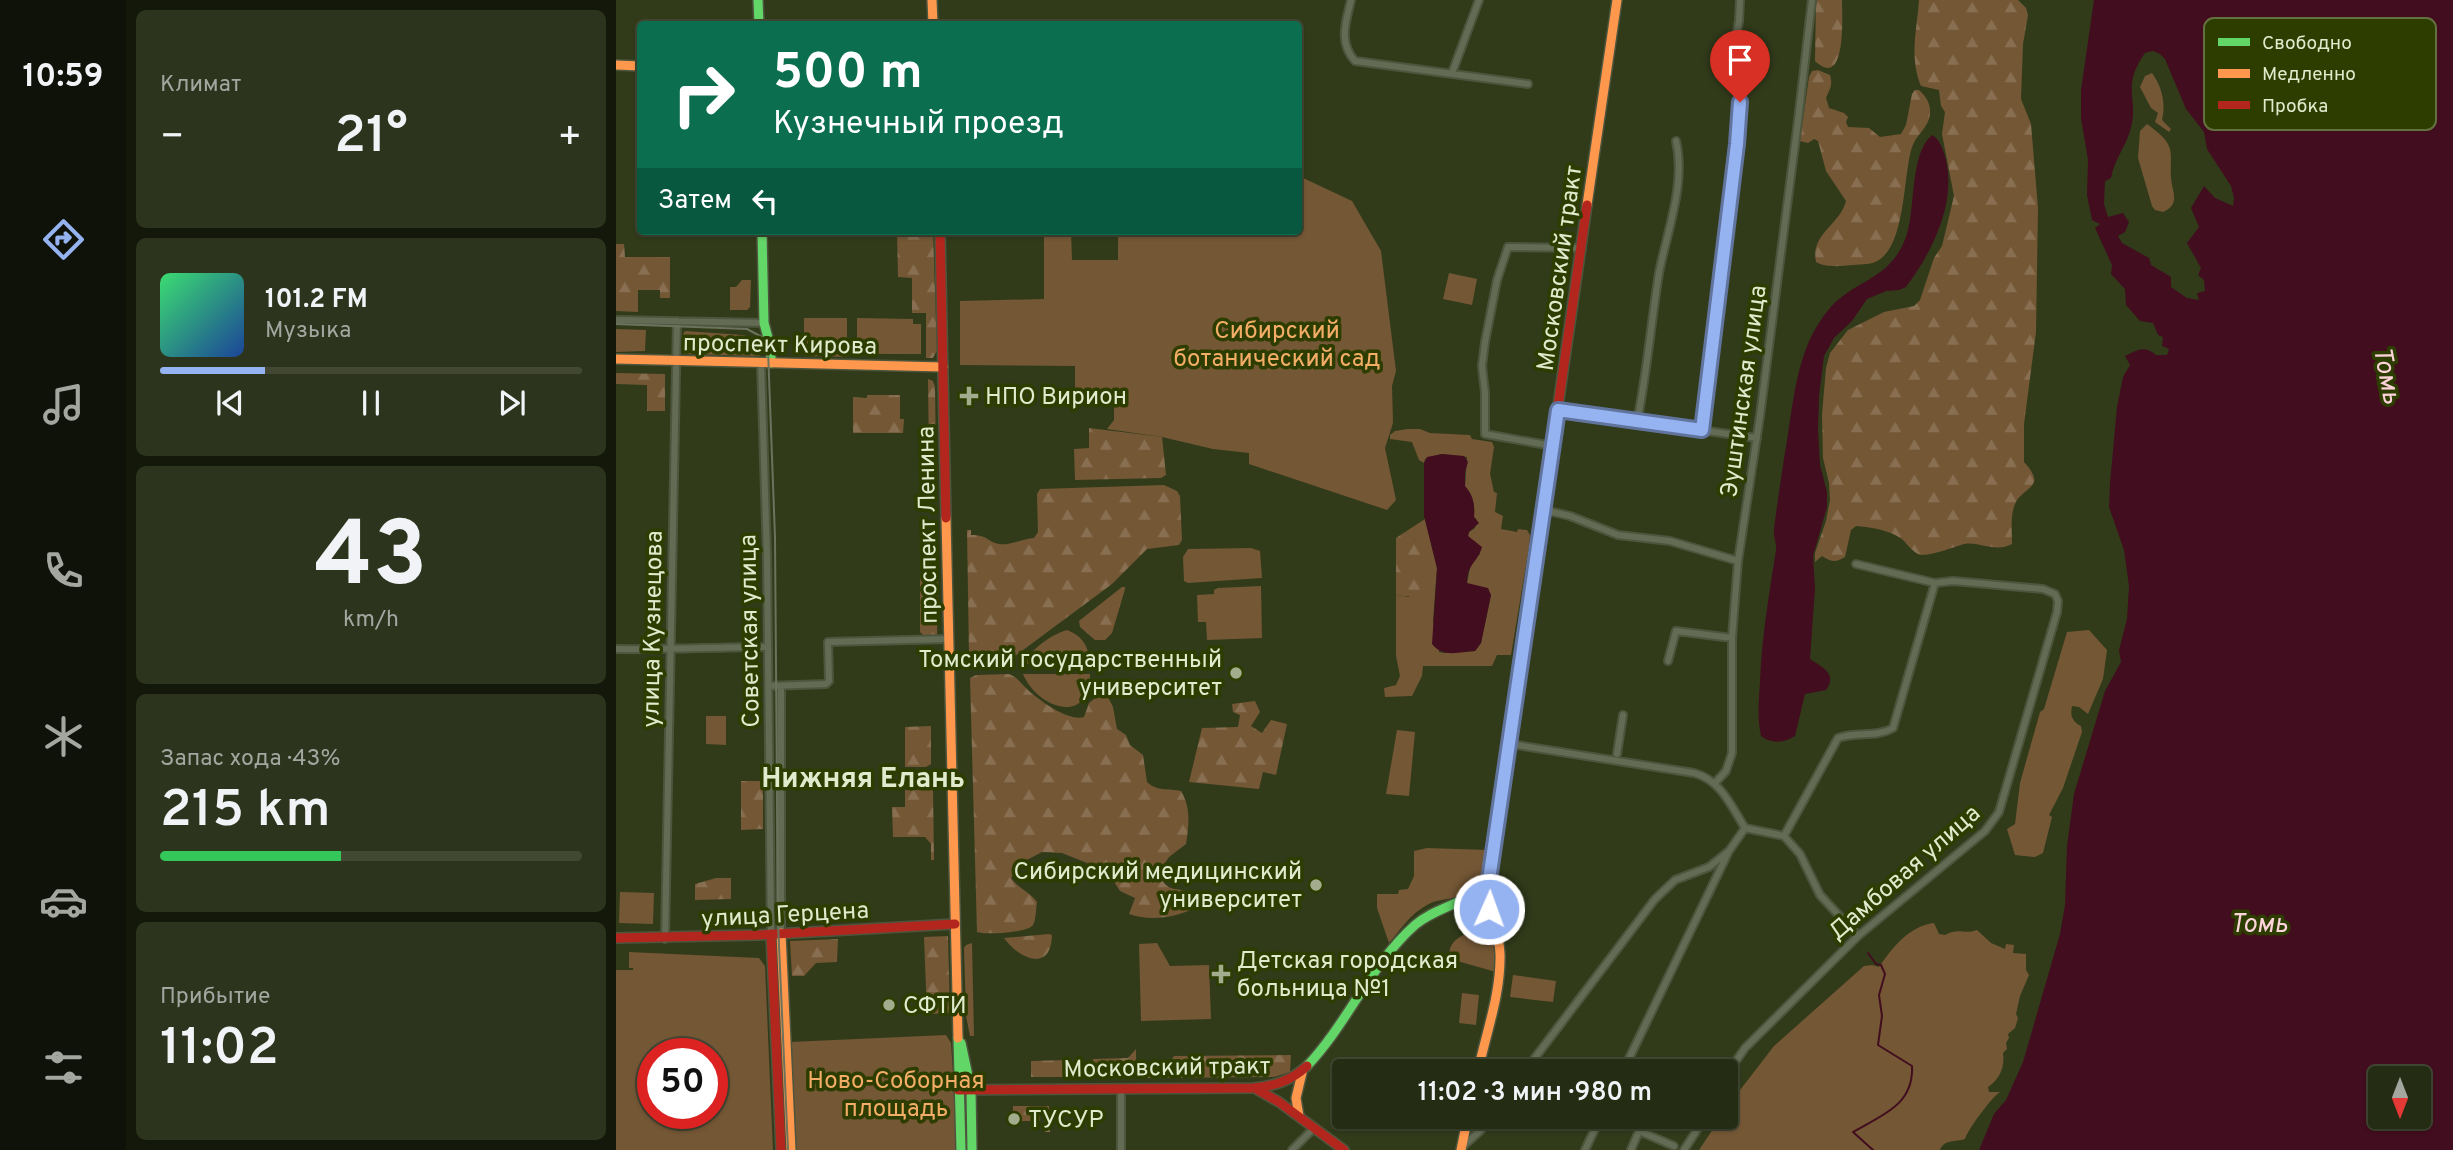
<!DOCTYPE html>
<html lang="ru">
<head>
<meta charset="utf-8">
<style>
  :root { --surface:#252c14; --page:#2d341d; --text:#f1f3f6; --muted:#a3a7a0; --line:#424834; --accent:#95b2f1 }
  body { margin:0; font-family:Overpass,sans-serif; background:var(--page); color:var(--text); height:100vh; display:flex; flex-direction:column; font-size:26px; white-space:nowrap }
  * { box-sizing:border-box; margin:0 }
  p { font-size:23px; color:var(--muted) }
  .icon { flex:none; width:38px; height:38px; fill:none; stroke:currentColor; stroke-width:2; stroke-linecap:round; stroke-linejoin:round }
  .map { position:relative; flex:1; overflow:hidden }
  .sheet { display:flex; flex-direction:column; gap:10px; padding:10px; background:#14180b; width:490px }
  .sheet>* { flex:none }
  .hud { position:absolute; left:21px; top:21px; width:665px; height:214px; border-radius:7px; box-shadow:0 2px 5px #0004,0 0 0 2px var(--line); background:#0b6e4f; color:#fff; overflow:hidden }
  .needle { width:46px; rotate:180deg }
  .buttons { position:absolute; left:1752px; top:1066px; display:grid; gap:14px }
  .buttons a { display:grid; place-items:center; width:63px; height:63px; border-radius:7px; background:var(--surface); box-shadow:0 2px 5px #0004,0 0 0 2px var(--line); font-size:35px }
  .speed { position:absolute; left:21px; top:1038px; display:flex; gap:14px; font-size:35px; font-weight:700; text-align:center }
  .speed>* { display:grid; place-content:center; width:91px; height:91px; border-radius:50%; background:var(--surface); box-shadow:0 2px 5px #0004,0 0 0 2px var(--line); line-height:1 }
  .speed .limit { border:10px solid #d22; background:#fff; color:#111 }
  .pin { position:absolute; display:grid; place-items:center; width:60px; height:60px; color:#fff; margin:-72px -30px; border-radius:50% 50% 50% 0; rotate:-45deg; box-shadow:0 0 7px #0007 }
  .pin .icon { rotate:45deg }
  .me { position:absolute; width:77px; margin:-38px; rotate:2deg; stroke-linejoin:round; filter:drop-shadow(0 0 5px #0008) }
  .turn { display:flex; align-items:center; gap:24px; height:147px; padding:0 21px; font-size:32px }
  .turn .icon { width:91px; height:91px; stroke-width:2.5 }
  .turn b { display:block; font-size:49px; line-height:60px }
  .then { display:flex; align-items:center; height:66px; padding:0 21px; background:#0003; gap:14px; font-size:26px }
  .big { font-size:52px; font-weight:600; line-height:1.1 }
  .sheet .widget { flex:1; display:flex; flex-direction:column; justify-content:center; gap:10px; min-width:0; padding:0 24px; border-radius:10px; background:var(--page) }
  .sheet .dial { align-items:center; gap:0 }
  .dial b { font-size:91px; line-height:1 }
  .song { display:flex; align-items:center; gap:21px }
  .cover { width:84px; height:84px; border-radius:10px; background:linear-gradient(135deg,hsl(140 70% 55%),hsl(220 70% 35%)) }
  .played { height:7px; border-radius:4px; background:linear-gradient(90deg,var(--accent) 25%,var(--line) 25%) }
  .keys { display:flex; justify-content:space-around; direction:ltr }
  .heat { display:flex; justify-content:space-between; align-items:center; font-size:38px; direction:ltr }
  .charge { height:10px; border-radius:5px; background:linear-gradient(90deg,#34c759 43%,var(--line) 0) }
  .trip { position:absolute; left:716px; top:1059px; width:406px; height:70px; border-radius:7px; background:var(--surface); box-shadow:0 2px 5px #0004,0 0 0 2px var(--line); font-weight:600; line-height:70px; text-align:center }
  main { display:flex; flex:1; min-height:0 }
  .menu { display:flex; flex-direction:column; width:126px; justify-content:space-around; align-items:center; background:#0f1208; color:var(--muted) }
  .menu .icon { width:49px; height:49px }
  .menu .selected { color:var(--accent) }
  .menu b { font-size:32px; color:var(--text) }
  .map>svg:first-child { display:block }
  .green { fill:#745735; fill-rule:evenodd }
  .forest { fill:url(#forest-firs) }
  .water { fill:#420d1e; fill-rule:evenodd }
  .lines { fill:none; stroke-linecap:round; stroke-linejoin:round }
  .stream { stroke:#420d1e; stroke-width:2 }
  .street-casing { stroke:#4d553d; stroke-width:10 }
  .fast-casing { stroke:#4d553d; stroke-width:12 }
  .slow-casing { stroke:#4d553d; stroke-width:12 }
  .jam-casing { stroke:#4d553d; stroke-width:12 }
  .street { stroke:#636b55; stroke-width:6 }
  .fast { stroke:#63d668; stroke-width:9 }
  .slow { stroke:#ff974d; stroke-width:9 }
  .jam { stroke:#b3261e; stroke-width:9 }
  .tram { stroke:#6c725d; stroke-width:2 }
  .route-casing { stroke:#61749d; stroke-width:18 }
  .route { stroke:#95b2f1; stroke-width:12 }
  .poi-dot { fill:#a3ad8e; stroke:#2d3d00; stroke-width:2.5 }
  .labels { text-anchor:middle; stroke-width:7; stroke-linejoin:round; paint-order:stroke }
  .street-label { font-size:24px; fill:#e0ebcd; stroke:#2d3d00 }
  .park-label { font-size:24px; fill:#f3ad67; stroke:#2d3d00 }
  .poi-label { font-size:24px; fill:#e0ebcd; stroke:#2d3d00; text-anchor:start }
  .water-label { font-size:26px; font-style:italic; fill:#fed4dc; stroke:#2d3d00 }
  .quarter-label { font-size:28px; font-weight:bold; fill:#e0ebcd; stroke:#2d3d00 }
  .key { fill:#2d3d00; stroke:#63713e; stroke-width:2 }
  .key-label { font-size:19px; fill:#e0ebcd }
</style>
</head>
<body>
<main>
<nav class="menu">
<b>10:59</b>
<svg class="icon selected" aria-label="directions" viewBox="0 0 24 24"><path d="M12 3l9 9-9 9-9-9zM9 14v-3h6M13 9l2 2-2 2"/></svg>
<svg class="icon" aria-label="music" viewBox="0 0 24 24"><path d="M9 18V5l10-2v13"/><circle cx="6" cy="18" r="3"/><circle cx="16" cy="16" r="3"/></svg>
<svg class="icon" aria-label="phone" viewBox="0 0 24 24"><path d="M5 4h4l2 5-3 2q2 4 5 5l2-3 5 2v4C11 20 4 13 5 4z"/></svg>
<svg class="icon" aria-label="climate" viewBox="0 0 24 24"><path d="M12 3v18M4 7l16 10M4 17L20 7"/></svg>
<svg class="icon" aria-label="car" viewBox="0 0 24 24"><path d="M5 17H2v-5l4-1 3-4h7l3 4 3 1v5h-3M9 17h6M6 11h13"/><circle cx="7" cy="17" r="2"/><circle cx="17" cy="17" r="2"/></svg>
<svg class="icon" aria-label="filters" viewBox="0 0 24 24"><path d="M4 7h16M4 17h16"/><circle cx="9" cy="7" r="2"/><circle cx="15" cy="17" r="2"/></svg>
</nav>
<section class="sheet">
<div class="widget"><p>Климат</p>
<div class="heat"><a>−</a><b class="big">21°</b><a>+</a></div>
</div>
<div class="widget">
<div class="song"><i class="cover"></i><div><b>101.2 FM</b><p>Музыка</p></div></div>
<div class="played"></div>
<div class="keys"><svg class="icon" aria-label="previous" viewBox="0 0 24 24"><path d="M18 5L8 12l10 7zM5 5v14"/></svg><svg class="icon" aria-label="pause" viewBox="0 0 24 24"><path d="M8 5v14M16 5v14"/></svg><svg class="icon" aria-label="next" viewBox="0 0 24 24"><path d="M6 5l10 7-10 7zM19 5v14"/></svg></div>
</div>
<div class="widget dial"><b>43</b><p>km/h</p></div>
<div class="widget"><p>Запас хода · 43%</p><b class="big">215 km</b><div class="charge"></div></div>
<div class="widget"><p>Прибытие</p><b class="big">11:02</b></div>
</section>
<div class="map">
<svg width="1837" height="1150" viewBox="0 0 1837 1150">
  <defs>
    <pattern id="forest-firs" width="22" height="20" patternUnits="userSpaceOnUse" patternTransform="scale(1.75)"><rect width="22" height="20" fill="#745735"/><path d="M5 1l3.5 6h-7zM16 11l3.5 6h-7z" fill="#886f51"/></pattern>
  </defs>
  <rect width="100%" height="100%" fill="#313b1a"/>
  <path class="green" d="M1536,73C1546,87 1550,103 1546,120L1555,129L1553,132L1539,122L1542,113L1535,108L1524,87L1529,76Z
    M1531,124C1539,130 1551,138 1554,149C1556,158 1554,168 1555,178C1556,192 1565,204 1547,212L1539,210L1536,206L1522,158L1524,131Z
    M683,176L736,201L765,251L780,371L776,386L777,423L769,448L780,500L771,510L633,464V453L597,449L546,437L491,429L498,420V407L482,395L459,389V366L344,365V301L428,299V231H455L456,260H502V231H682Z
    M833,273L861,279L856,305L827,299Z
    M126,280H135L134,307L131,310H114V287H120Z
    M188,318H231V357L188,356Z
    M241,318L297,319V324H305V354H241Z
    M0,329L30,330L29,351L0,352Z
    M69,331L127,335L137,338L144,343L146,353L143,356L68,354C64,349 65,336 69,331Z
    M792,429H804L814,433L854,435L856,439L876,442L878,447L874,474L878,492L881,493L879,512L887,516L885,529L901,532L902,529L911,530L914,535L913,547L895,655H881L876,666H807L806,676L796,696L769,697L768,688L780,685L784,676L780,656V595L793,597L799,540L789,532L809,519L821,568L817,621L823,652L828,653L859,651L865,643L875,595L851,584L855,562L864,554L852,536L853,532L859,528L861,520L858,517C859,504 857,495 849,487L851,457L826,454L809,459L808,463L803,460L796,442L774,439V435L779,431Z
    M635,548L644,551L646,578L572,583L568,581L567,557L572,549Z
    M645,586L646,638L591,640L590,622H582L581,595L598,594V590L602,588Z
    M451,630C467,636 473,647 474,664H407C414,650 436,634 451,630Z
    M1473,630L1491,650L1487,679L1472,714L1463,707L1456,706C1454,716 1456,721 1465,726L1466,732L1447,788L1433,815L1436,817L1427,853L1419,857L1399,855L1391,829L1399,824L1404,783L1424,712L1428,709L1451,632Z
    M407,674H474C474,727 421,708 407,674Z
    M90,716H110V745L90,744Z
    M781,730L799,732L793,796L770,794Z
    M811,848L872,850C868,873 865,894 837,898C827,900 820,900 811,905C794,914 785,929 773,943L761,908V894H782L783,890L792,889L798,876V851Z
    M4,892L38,893L37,924L3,923Z
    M855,906L866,909L874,921L845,931L842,928L840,909Z
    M1318,923L1323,934L1329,935C1343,927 1348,935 1361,930L1375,943L1389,949L1390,944L1398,945L1397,953L1410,954V970L1413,975L1404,996L1400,1014L1402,1018L1399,1028L1392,1034L1393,1038L1390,1043L1391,1049L1387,1053C1389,1067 1384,1079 1372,1087L1373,1092H1384C1376,1097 1352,1129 1349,1139C1340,1142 1328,1139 1324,1150H1083L1105,1117L1110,1116V1109L1114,1103L1158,1046L1248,966L1256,965L1263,967C1276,948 1293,926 1318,923Z
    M876,926L880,949V972L834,959C829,935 859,931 876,926Z
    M356,943L358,1036H354L350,1016L348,948L350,945Z
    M541,943L554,966L593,965L595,1019L525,1021L523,944Z
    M13,952L143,958L149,966L157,1150H0V970H17V968H13ZM37,1054H96V1113H37Z
    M897,975L940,981L937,1002L894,997Z
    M846,993L863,995L860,1025L843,1023Z
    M330,1035L335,1043L342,1150H179L174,1042Z"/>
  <path class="forest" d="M1200,0H1226C1226,14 1231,91 1199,61Z
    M1303,0H1402L1410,8L1412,15L1407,44L1405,99L1415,124L1422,208L1420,332L1408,424V462C1432,488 1407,486 1399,504C1394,516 1396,531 1396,544C1379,553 1362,541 1348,544C1337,547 1311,558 1302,554C1296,551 1291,544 1286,539C1273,530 1255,527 1240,526L1235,530L1229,557C1219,563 1216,562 1206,556L1199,562V553L1210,521L1214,500L1213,483L1207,458L1206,415L1210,368L1214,353L1232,330L1268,312L1298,306L1304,300L1318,258L1326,246L1338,196L1326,134L1329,112L1325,106L1323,90L1305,86C1293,57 1301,30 1303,0Z
    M1202,70L1214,75C1217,86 1214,88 1210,98L1213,108L1228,113L1232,117L1230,122L1232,127L1253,128L1264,137L1285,134L1290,125L1296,94L1299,90H1303C1310,96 1315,104 1314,114C1313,127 1300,135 1296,147C1287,175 1290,242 1263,260C1256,265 1246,264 1237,265C1225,266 1210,268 1200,262C1194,234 1224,225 1230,201L1210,171L1202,141L1198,139L1192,143L1184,141L1193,77L1196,71Z
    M281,231H317L321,351L317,358H310V313H296V278L282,277Z
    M0,244H8L9,257H54V298H44V290H22V312L0,311Z
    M0,373L49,374V411H31V385L0,384Z
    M312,379L317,381L319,387L320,459H313Z
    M251,395H284V419H288L287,433H237V397L251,398Z
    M473,428L546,437L550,475L545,478L459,480L458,449L473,448Z
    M548,485L561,491L564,496L566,540L563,545L531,549L496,584L399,656L362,658L353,655L351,530H355V535C373,535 371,542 383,544C392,546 406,539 418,538L422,532L421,494L424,489Z
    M789,532C792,535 796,536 798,539C805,549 813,585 802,593C796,598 787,596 780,595V538Z
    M312,570L322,572L321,636H308L304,632V576L305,572Z
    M506,587H509V589L496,633L489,640H479L464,627L463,621Z
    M393,674C401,677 404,682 410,688C421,699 452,722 468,717L473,703L484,694L491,695L497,707L501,729L510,735L514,745L527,755L531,782C542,792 552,788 565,791C575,807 573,826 570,844L553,857L543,872C550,897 564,884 582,896L580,908C559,917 536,922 513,914L519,898L504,891L491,871L446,853L426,852L405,863L395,878C402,888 414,892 421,902C420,908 420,920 417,925C412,933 369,935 361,932L354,678L360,675Z
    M639,701L644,712L635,726L646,733L655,720L671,724L660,775L647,772L643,789L573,782L586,728L622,727L624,715L617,712L616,704Z
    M315,726V764L310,767H289V727Z
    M125,781H147V829L125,830Z
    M289,790H317L318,860H315V844L309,837H277L276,807H289Z
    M100,878H115V899L79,900V884Z
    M433,934L436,935C435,974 402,958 388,938Z
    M332,936L334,1013L311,1014L308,937Z
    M222,939L221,962L200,963L188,976H176L174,941Z
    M520,1049V1063L514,1077H477V1059L512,1058Z
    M675,1055L674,1072L658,1077L527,1078V1071L552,1065L558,1056Z
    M453,1060V1077H415V1061Z
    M397,1106H433L434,1132H429L428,1114L424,1115V1121H397Z"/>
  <path class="water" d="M1478,0H1837V1150H1363L1378,1114L1390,1100L1407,1062L1444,934L1449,905L1451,846L1458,794L1489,691L1505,662L1503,650L1511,619L1513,586L1508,550L1493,507L1494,483L1501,407L1507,377L1514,365L1509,356C1522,350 1528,345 1540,355H1551L1553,349L1546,346L1547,337L1542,335L1537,323L1524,321L1510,305L1509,289L1495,274L1496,265L1479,228L1484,224L1476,220L1471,195L1472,160L1465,118V90ZM1537,51L1544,54L1549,59L1570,109L1588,132L1591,149L1615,186L1618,198L1617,206L1599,198L1588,186L1575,208L1583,227L1571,243L1585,268L1582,275L1588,280L1589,291L1581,293L1583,300L1571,298L1555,287V277L1535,265L1533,258L1506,243L1502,236L1509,232L1513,222L1507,213L1492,217L1488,204L1489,181L1495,178C1498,161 1509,147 1514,131C1524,99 1504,88 1529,53ZM1802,1078V1116H1764V1078Z
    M1316,135C1323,139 1325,145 1328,153C1343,199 1317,251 1290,287L1283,290L1270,291L1251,299L1236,321L1218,338L1208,356L1203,396L1202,430L1204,465L1211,492V507L1197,556L1199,588L1194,659C1206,667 1222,674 1210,690L1189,694L1179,736C1169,743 1155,744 1145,736C1141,717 1143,699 1144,681C1146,635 1153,595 1160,550C1161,543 1157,537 1158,529C1162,497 1167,465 1172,434C1179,389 1183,344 1214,308C1238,280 1271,281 1288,242C1301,214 1292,155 1316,135Z
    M826,454L848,456L852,462L849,472V486C857,495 859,504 858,517L863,523L853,532L852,536L866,547C862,562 851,564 851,583L872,588L875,595L865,643L859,651C843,652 827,658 816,644L821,568L808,516V463L811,457Z"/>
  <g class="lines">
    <path class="stream" d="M1252,953L1260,964L1265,965L1269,974L1263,995L1266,1016L1262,1045L1296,1066C1298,1105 1266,1115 1237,1132L1257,1150"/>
    <defs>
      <path id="street" d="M735,0C730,22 722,42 739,61L912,84
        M836,73L863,0
        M0,320L148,323
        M145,362L151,557L155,934
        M942,410L1141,438
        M1021,422C1031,373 1035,323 1043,273C1051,231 1070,184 1060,141
        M1086,430L1121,144L1124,102L1114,69L1123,21L1124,0
        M937,446L869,434V393L866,366L869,342L881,280L892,247L966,248
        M928,510L954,516L1002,535L1054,541L1122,561
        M0,649C51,650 101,647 152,647
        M1052,661L1060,631L1116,638
        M153,686L210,684L213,681L212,642L332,639
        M165,686V933
        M894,744L1078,773C1105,780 1115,806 1129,828L1168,836L1184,854L1204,895L1242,936
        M1001,754L1007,715
        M1099,783L1110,771L1116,753V638L1122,561L1144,416L1182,121L1196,0
        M1168,836L1222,738C1241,731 1260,738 1277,728L1319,583
        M49,939L61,321
        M909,1071L1039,899L1059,880L1093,867L1113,851L1129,828
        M1007,1071L1112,853
        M1111,1074L1129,1048L1242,936L1369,831L1383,812L1441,612L1442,601L1439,594L1427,589L1337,581L1319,583L1240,564
        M1110,1088L1114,1082
        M845,1148L864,1131L875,1116
        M505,1150V1089
        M676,1150L698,1128
        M969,1150L985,1116
        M1015,1150L1023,1131L1058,1146
        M1068,1150L1090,1116"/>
      <path id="fast" d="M142,0L143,24
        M146,231L148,323L155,349V363
        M342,1038L345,1150
        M345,1043L355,1090L356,1150
        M691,1066C732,1023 754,965 799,925C821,906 852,904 872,882"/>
      <path id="slow" d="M316,0L317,24
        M0,65L24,66
        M971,205L1001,0
        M0,359L327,367
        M330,518L342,1038
        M165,933L175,1150
        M862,1071C870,1033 885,994 884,954C883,929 872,906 873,880L909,635
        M683,1116L680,1098L686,1073
        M845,1150L852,1116"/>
      <path id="jam" d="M324,231L330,518
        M909,635L971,205
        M155,934L165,1150
        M0,938L142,935L339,924
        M342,1090L637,1088C658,1086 675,1081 691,1066
        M642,1090L663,1102L728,1150"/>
    </defs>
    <use href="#street" class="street-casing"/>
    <use href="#fast" class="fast-casing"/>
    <use href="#slow" class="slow-casing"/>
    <use href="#jam" class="jam-casing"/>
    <use href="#street" class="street"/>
    <use href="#fast" class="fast"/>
    <use href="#slow" class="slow"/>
    <use href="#jam" class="jam"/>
    <path class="tram" d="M0,324L131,329L146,337L152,350L159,537L162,923L172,1150"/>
  </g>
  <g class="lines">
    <defs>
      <path id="route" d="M873,909V880L942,410L1086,430L1121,144L1124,102"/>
    </defs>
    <use href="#route" class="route-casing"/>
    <use href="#route" class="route"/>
  </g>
  <g class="poi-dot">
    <path d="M349.5 385.5h7v7h7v7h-7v7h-7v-7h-7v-7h7z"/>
    <circle cx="620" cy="673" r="7"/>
    <circle cx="700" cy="885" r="7"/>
    <path d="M601.5 963.5h7v7h7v7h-7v7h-7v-7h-7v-7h7z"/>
    <circle cx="273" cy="1005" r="7"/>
    <circle cx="398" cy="1119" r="7"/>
  </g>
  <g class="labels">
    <g class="street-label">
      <text transform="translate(943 268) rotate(-82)" y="8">Московский тракт</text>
      <text transform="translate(164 344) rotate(1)" y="8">проспект Кирова</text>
      <text transform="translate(1127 391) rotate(-82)" y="8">Эуштинская улица</text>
      <text transform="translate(311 525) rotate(-91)" y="8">проспект Ленина</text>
      <text transform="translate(36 629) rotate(-89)" y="8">улица Кузнецова</text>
      <text transform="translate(133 631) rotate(-91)" y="8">Советская улица</text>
      <text transform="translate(1288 872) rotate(-41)" y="8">Дамбовая улица</text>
      <text transform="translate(169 914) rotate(-3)" y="8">улица Герцена</text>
      <text transform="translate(551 1067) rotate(-1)" y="8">Московский тракт</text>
    </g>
    <g class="park-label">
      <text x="661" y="338">Сибирский<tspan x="661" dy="28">ботанический сад</tspan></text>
      <text x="280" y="1088">Ново-Соборная<tspan x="280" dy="28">площадь</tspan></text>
    </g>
    <g class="poi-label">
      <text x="369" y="404">НПО Вирион</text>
      <text x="606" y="667" text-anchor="end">Томский государственный<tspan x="606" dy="28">университет</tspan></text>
      <text x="686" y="879" text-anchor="end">Сибирский медицинский<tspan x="686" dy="28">университет</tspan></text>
      <text x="621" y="968">Детская городская<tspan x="621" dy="28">больница №1</tspan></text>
      <text x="287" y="1013">СФТИ</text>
      <text x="412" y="1127">ТУСУР</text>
    </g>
    <g class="water-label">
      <text transform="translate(1772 375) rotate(79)" y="9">Томь</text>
      <text x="1643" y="932">Томь</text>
    </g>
    <g class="quarter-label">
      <text x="247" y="787">Нижняя Елань</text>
    </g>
  </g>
  <rect x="1588" y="18" width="232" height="112" rx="10" class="key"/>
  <rect x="1602" y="38" width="32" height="8" fill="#63d668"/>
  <rect x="1602" y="69" width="32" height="9" fill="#ff974d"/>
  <rect x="1602" y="101" width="32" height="8" fill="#b3261e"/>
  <g class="key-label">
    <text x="1646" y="49">Свободно</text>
    <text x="1646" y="80">Медленно</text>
    <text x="1646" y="112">Пробка</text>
  </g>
</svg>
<div class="buttons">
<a><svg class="needle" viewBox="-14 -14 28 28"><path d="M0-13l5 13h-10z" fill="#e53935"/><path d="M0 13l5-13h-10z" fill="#a3a7a0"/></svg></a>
</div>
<div class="speed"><div class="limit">50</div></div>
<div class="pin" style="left:1124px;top:102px;background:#d93025"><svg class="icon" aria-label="arrive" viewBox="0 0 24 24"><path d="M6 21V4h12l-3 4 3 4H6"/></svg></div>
<svg class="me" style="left:873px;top:909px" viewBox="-20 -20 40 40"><circle r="17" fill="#95b2f1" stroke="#fff" stroke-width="3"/><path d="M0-11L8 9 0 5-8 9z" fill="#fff"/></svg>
<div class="trip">11:02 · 3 мин · 980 m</div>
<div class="hud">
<div class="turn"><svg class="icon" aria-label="right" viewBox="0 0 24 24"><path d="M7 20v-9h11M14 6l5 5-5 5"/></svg><div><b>500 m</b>Кузнечный проезд</div></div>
<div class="then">Затем<svg class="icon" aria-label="left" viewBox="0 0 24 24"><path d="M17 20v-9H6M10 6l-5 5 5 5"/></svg></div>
</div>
</div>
</main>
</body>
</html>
